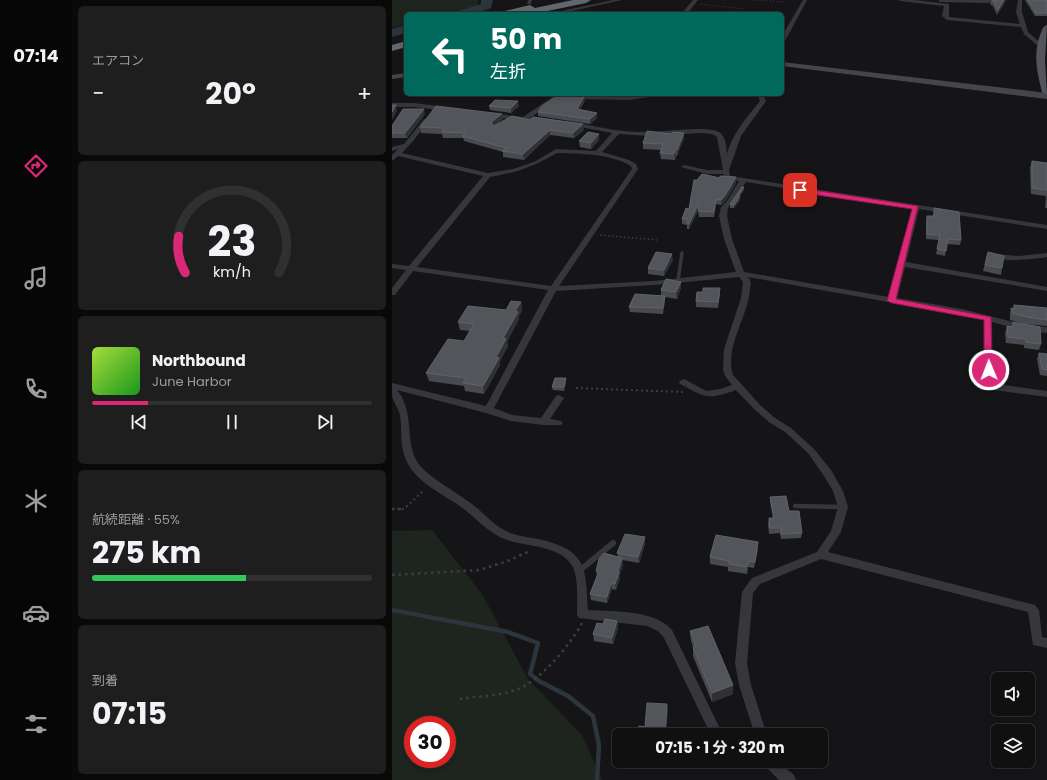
<!DOCTYPE html>
<html lang="ja">
<head>
<meta charset="utf-8">
<style>
  :root { --surface:#101011; --page:#1e1e1f; --text:#f1f3f6; --muted:#9c9d9f; --line:#303031; --accent:#db2777 }
  body { margin:0; font-family:Poppins,"Noto Sans JP",sans-serif; background:var(--page); color:var(--text); height:100vh; display:flex; flex-direction:column; font-size:15px; white-space:nowrap }
  * { box-sizing:border-box; margin:0 }
  p { font-size:13px; color:var(--muted) }
  .icon { flex:none; width:22px; height:22px; fill:none; stroke:currentColor; stroke-width:2; stroke-linecap:round; stroke-linejoin:round }
  .map { position:relative; flex:1; overflow:hidden }
  .sheet { display:flex; flex-direction:column; gap:6px; padding:6px; background:#090909; width:320px }
  .sheet>* { flex:none }
  .guide { position:absolute; left:12px; top:12px; width:380px; height:84px; border-radius:6px; box-shadow:0 2px 6px #0003,0 0 0 1px var(--line); background:#00695c; color:#fff; overflow:hidden }
  .controls { position:absolute; left:599px; top:672px; display:grid; gap:8px }
  .controls a { display:grid; place-items:center; width:44px; height:44px; border-radius:6px; background:var(--surface); box-shadow:0 2px 6px #0003,0 0 0 1px var(--line); font-size:20px }
  .speed { position:absolute; left:12px; top:716px; display:flex; gap:8px; font-size:20px; font-weight:700; text-align:center }
  .speed>* { display:grid; place-content:center; width:52px; height:52px; border-radius:50%; background:var(--surface); box-shadow:0 2px 6px #0003,0 0 0 1px var(--line); line-height:1 }
  .speed .limit { border:6px solid #d22; background:#fff; color:#111 }
  .pin { position:absolute; display:grid; place-items:center; width:34px; height:34px; color:#fff; margin:-17px; border-radius:8px; box-shadow:0 2px 6px #0006 }
  .me { position:absolute; width:44px; margin:-22px; rotate:359deg; stroke-linejoin:round; filter:drop-shadow(0 0 3px #0008) }
  .turn { display:flex; align-items:center; gap:14px; height:84px; padding:0 20px; font-size:18px }
  .turn .icon { width:52px; height:52px; stroke-width:2.5 }
  .turn b { display:block; font-size:28px; line-height:34px }
  .big { font-size:30px; font-weight:700; line-height:1.1 }
  .sheet .card { flex:1; display:flex; flex-direction:column; justify-content:center; gap:6px; min-width:0; padding:0 14px; border-radius:6px; background:var(--page) }
  .sheet .dial { align-items:center; gap:0 }
  .dial svg { height:104px; overflow:visible; fill:none; stroke:var(--line); stroke-width:7; stroke-linecap:round; text-anchor:middle }
  .dial text { fill:var(--text); stroke:none }
  .song { display:flex; align-items:center; gap:12px }
  .cover { width:48px; height:48px; border-radius:6px; background:linear-gradient(135deg,hsl(80 70% 55%),hsl(120 70% 35%)) }
  .played { height:4px; border-radius:2px; background:linear-gradient(90deg,var(--accent) 20%,var(--line) 20%) }
  .keys { display:flex; justify-content:space-around; direction:ltr }
  .heat { display:flex; justify-content:space-between; align-items:center; font-size:22px; direction:ltr }
  .charge { height:6px; border-radius:3px; background:linear-gradient(90deg,#34c759 55%,var(--line) 0) }
  .trip { position:absolute; left:220px; top:728px; width:216px; height:40px; border-radius:6px; background:var(--surface); box-shadow:0 2px 6px #0003,0 0 0 1px var(--line); font-weight:700; line-height:40px; text-align:center }
  main { display:flex; flex:1; min-height:0 }
  .tab-bar { display:flex; flex-direction:column; width:72px; justify-content:space-around; align-items:center; background:#060607; color:var(--muted) }
  .tab-bar .icon { width:28px; height:28px }
  .tab-bar .selected { color:var(--accent) }
  .tab-bar b { font-size:18px; color:var(--text) }
  .map>svg:first-child { display:block }
  .green { fill:#1d251e; fill-rule:evenodd }
  .lines { fill:none; stroke-linecap:round; stroke-linejoin:round }
  .stream { stroke:#2b353b; stroke-width:4.5 }
  .river { fill:#2b353b; fill-rule:evenodd }
  .path-far3 { stroke:#3c3e43; stroke-width:1; stroke-dasharray:1 2; stroke-linecap:butt }
  .path-far2 { stroke:#3c3e43; stroke-width:1.5; stroke-dasharray:1.5 2.5; stroke-linecap:butt }
  .path-far1 { stroke:#3c3e43; stroke-width:2; stroke-dasharray:2 3; stroke-linecap:butt }
  .path { stroke:#3c3e43; stroke-width:2.5; stroke-dasharray:2.5 4; stroke-linecap:butt }
  .lane-far2 { stroke:#36373c; stroke-width:3.5 }
  .lane-far1 { stroke:#36373c; stroke-width:4.5 }
  .lane { stroke:#36373c; stroke-width:6 }
  .street { fill:#36373c; fill-rule:evenodd }
  .secondary { fill:#44464c; fill-rule:evenodd }
  .primary { fill:#52555b; fill-rule:evenodd }
  .highway { fill:#62666d; fill-rule:evenodd }
  .wall { fill:#484a4f }
  .shaded-wall { fill:#2f3134 }
  .building { fill:#52555a; stroke:#606369 }
  .route { fill:#db2777; stroke:#8e194d }
</style>
</head>
<body>
<main>
<nav class="tab-bar">
<b>07:14</b>
<svg class="icon selected" aria-label="directions" viewBox="0 0 24 24"><path d="M12 3l9 9-9 9-9-9zM9 14v-3h6M13 9l2 2-2 2"/></svg>
<svg class="icon" aria-label="music" viewBox="0 0 24 24"><path d="M9 18V5l10-2v13"/><circle cx="6" cy="18" r="3"/><circle cx="16" cy="16" r="3"/></svg>
<svg class="icon" aria-label="phone" viewBox="0 0 24 24"><path d="M5 4h4l2 5-3 2q2 4 5 5l2-3 5 2v4C11 20 4 13 5 4z"/></svg>
<svg class="icon" aria-label="climate" viewBox="0 0 24 24"><path d="M12 3v18M4 7l16 10M4 17L20 7"/></svg>
<svg class="icon" aria-label="car" viewBox="0 0 24 24"><path d="M5 17H2v-5l4-1 3-4h7l3 4 3 1v5h-3M9 17h6M6 11h13"/><circle cx="7" cy="17" r="2"/><circle cx="17" cy="17" r="2"/></svg>
<svg class="icon" aria-label="filters" viewBox="0 0 24 24"><path d="M4 7h16M4 17h16"/><circle cx="9" cy="7" r="2"/><circle cx="15" cy="17" r="2"/></svg>
</nav>
<section class="sheet">
<div class="card"><p>エアコン</p>
<div class="heat"><a>−</a><b class="big">20°</b><a>+</a></div>
</div>
<div class="card dial"><svg viewBox="0 0 100 80">
<path d="M14 69A42 42 0 1 1 86 69"/>
<path d="M14 69A42 42 0 0 1 9 41" stroke="#db2777"/>
<text x="50" y="56" font-size="32" font-weight="700">23</text>
<text x="50" y="72" font-size="11">km/h</text>
</svg></div>
<div class="card">
<div class="song"><i class="cover"></i><div><b>Northbound</b><p>June Harbor</p></div></div>
<div class="played"></div>
<div class="keys"><svg class="icon" aria-label="previous" viewBox="0 0 24 24"><path d="M18 5L8 12l10 7zM5 5v14"/></svg><svg class="icon" aria-label="pause" viewBox="0 0 24 24"><path d="M8 5v14M16 5v14"/></svg><svg class="icon" aria-label="next" viewBox="0 0 24 24"><path d="M6 5l10 7-10 7zM19 5v14"/></svg></div>
</div>
<div class="card"><p>航続距離 · 55%</p><b class="big">275 km</b><div class="charge"></div></div>
<div class="card"><p>到着</p><b class="big">07:15</b></div>
</section>
<div class="map">
<svg width="655" height="780" viewBox="0 0 655 780">
  <rect width="100%" height="100%" fill="#151517"/>
  <path class="green" d="M0,0H87L85,6L52,14H14V24L0,28Z
    M40,530L90,594L136,679L190,735L210,780H0V531ZM21,725H55V759H21Z"/>
  <g class="lines">
    <path class="stream" d="M0,610L116,632L146,643L138,674L147,681L176,696L201,716L207,745L205,780"/>
    <path class="river" d="M89,0H101L99,8L82,14H64L66,11L89,4Z
      M14,25V33L0,37V29Z"/>
    <path class="path-far3" d="M360,0L392,2
      M309,4L353,9"/>
    <path class="path-far2" d="M208,235L265,240"/>
    <path class="path-far1" d="M184,388L291,392
      M0,509H12L32,490"/>
    <path class="path" d="M0,509H12
      M0,575L87,570L113,562L138,551
      M68,699C87,696 108,696 126,689C149,680 179,644 190,623"/>
    <path class="lane-far2" d="M286,281L290,253"/>
    <path class="lane-far1" d="M403,506L451,507"/>
    <path class="lane" d="M187,571L221,543"/>
    <path class="street" d="M136,0H140L139,4H135Z
      M221,0H230L166,14H155Z
      M301,0H306L295,14H289Z
      M411,0H415L393,41L390,43V36Z
      M506,0H522L557,4V17L628,24L624,12L626,0H630V12L636,32L651,45L646,46L632,34L629,27L555,20L550,16L552,6L508,1Z
      M547,0H617L594,3L549,2H547Z
      M165,94H172L138,118L153,120V122L99,117L96,115L99,113L131,117Z
      M252,94H266L263,96L238,100L181,99L178,97L181,95L238,96Z
      M365,94H371L374,101L349,136L337,170L338,176L655,225V229L527,209L514,262L655,287V291L513,267L505,298L570,309L633,325L655,327V333L633,331L600,322L601,382L604,384L655,391V397L601,390L598,389L593,383L592,320L570,315L356,277L359,282C358,287 358,292 357,297C352,323 333,348 341,375L369,406L383,418L399,428L422,449L439,470L451,491L456,507L449,532L436,552L643,605L647,610L650,637L655,638V648L641,645L636,612L429,559L368,584L361,593L355,663L359,685L375,735H363L347,685L343,663L350,592L360,578L425,552L439,531L446,507L441,491L432,476L416,453L393,432L377,422L363,410L344,390C316,400 314,398 288,384L287,382L291,379L294,380L314,391L328,389L340,385L333,376L331,369L332,349L349,298L351,282L347,277L262,285L164,291L102,408L120,415L149,418L164,396L167,395L172,398L158,419L169,421L171,423L169,425H151L119,421L94,413L5,390C26,417 9,447 31,469C46,483 64,492 80,504C92,513 102,526 116,532C125,536 136,537 146,539C194,550 194,565 196,610C223,612 261,609 280,630L331,735H319L272,638L266,631L255,626L187,618L185,615C185,602 187,574 179,564C165,545 135,547 115,540C98,534 87,521 73,510C53,494 19,482 12,454C8,441 10,428 8,415C6,407 1,402 0,395C0,391 0,387 0,383L94,406L156,290L21,271L3,295H0V288L14,270L0,268V264L17,266L91,176L6,156L0,161V155L6,149L0,151V147L12,144L32,119H36V121L22,140L10,153L96,173L121,169L142,162L164,149L204,151L220,133L178,125L177,124L180,122C203,126 226,132 250,132C269,133 313,125 327,132C334,136 334,147 335,154C340,134 355,117 368,101ZM310,133L320,134L325,137L331,170H315L292,165L289,167L315,174H331L333,178L347,181L335,201L329,207L327,216L332,239L344,272L262,281L167,286L246,169L244,164L237,160L210,152L227,134L257,136ZM165,153C190,154 217,153 239,166L240,169L159,286L25,267L98,177C126,172 141,167 165,153ZM354,182L520,208L497,297L352,272L340,239L335,216L336,208Z
      M0,103H22L54,107L57,109L54,111L22,107H0Z
      M655,253V257C643,259 609,263 600,256L604,254L627,256Z
      M364,761H385L402,775L404,780H387L375,768L365,765Z"/>
    <path class="secondary" d="M390,62L655,93V99L390,66Z
      M14,73V77L0,79V75Z"/>
    <path class="primary" d="M655,25L653,60L655,95L650,92C645,72 641,55 648,35C650,31 650,27 655,25Z"/>
    <path class="highway" d="M181,0H199L194,3L141,14H106L108,12L138,5L143,8Z
      M14,41V47L0,51V45Z"/>
  </g>
  <path class="wall" d="M599,0H613V2L605,15L601,6L598,4Z
    M633,0H655V16H643Z
    M193,101L188,109L205,118L198,124L146,116V112Z
    M97,106H127L119,113L98,110Z
    M33,114L15,138H0V126Z
    M111,119L102,126L138,120L192,130L182,138L158,135L132,160L111,157V152L72,141L71,138H51L50,134L29,133L28,127Z
    M292,133V138L285,156H284L283,160L269,159L268,153L269,150L251,149V143L279,134Z
    M207,140L199,149L188,147L187,141Z
    M640,161L655,163V208H653L654,196L639,194L638,167Z
    M344,183L334,200L329,205L324,204L322,217H307L306,211L297,229H295V225L290,224V219L297,209Z
    M352,187V190L348,196V200L342,208H338V204Z
    M542,208L569,240L568,245L555,244L553,256L544,254L547,240L534,239V220L535,216H541Z
    M596,252L610,268L609,275L591,271Z
    M281,260L272,276L256,274V268Z
    M289,282V288L285,299L273,297V301L271,314L238,312L237,307L269,295V290Z
    M328,294L326,308L304,307V301Z
    M129,302L130,310L127,316V319L115,342L116,346L108,361V365L92,394L73,391L72,386L37,381L34,373L72,341L78,331L68,330L66,322L114,310Z
    M622,305L655,308V326L633,324L618,320V315L619,308L621,309Z
    M621,322L649,344L647,350L632,348V345L614,343L613,333L615,326L620,327Z
    M647,353L655,354V376L648,375L645,359Z
    M174,382L172,391L161,390L160,387Z
    M378,497L397,511L410,533L409,538L389,539L388,533L377,534L376,524L377,518H381L378,502Z
    M253,544L247,563L230,560L231,564L228,574V578L224,590L220,589L215,603L199,600L198,594L205,576L204,571L226,557L225,553Z
    M366,549L362,568L356,567L355,574L336,571V567L318,564V557Z
    M225,621L226,628L221,644L202,641L201,634L211,624Z
    M298,631L341,685V694L320,702L301,656V647L299,641Z"/>
  <path class="shaded-wall" d="M612,0H613V2L605,15L606,10Z
    M192,97L193,101L186,113L185,109Z
    M126,101L127,106L119,113V108Z
    M4,105L5,111L0,120V112Z
    M32,109L33,114L15,138L13,133Z
    M205,113V118L198,124V119Z
    M110,114L111,119L100,127L99,122Z
    M191,124L192,130L182,138L181,133Z
    M158,130V135L132,160L131,154Z
    M292,133V138L285,156V150Z
    M207,134V140L199,149V143Z
    M283,150L284,156L283,160L282,154Z
    M344,177V183L334,200L329,205V200Z
    M352,187V190L346,199V196Z
    M348,196V200L342,208V205Z
    M324,199V204L322,217V212Z
    M306,205V211L297,229V224Z
    M280,254L281,260L272,276V270Z
    M289,282V288L285,299L284,292Z
    M273,296V301L271,314V308Z
    M129,302L130,310L127,316V319L115,342L116,346L108,361V365L92,394L91,386L111,338L123,311Z
    M174,378V382L172,391V387Z
    M253,537V544L247,563L246,557Z
    M366,542V549L362,568L363,562Z
    M230,558L231,564L228,574V578L224,590L223,584L226,571Z
    M357,561L356,567L355,574V567Z
    M219,583L220,589L215,603V597Z
    M225,621L226,628L221,644L220,638Z
    M341,685V694L320,702V693Z
    M275,704L276,710L274,735H273Z"/>
  <path class="building" d="M600,0H612L606,10L602,1Z
    M636,0H655V13H644Z
    M169,94L192,97L185,109L205,113L198,119L146,112L150,106Z
    M103,100L126,101L119,108L97,106Z
    M0,105H4L0,112Z
    M44,106L110,114L99,122L102,126L120,116L138,120L141,117L191,124L181,133L158,130L131,154L110,151L115,148L70,136L74,133L50,132L52,128L28,127Z
    M11,109H32L13,133H0V126Z
    M255,131L279,134L281,132L292,133L285,150H283L282,154L268,153L271,144L251,143Z
    M196,132L207,134L199,143L187,141Z
    M640,161L655,163V190L640,188Z
    M310,174L328,178V176L344,177L334,194L329,200L324,199L322,212L307,211L306,205L297,224L295,223L296,219H290L294,208L297,209L302,180H305Z
    M350,187H352L346,196H348L342,205L338,204Z
    M542,208L567,212L569,240L556,239L554,251L545,249L548,235L535,234V216H542Z
    M264,252L280,254L272,270L256,268Z
    M596,252L612,256L610,268L593,265Z
    M274,279L289,282L284,292L269,290Z
    M311,288H328L326,302L304,301L305,292H311Z
    M243,294L273,296L271,308L237,307Z
    M119,301L129,302L123,311L126,312L111,338L114,339L104,357L107,358L91,386L71,383L74,378L34,373L56,339L72,341L82,324L66,322L76,306L114,310Z
    M622,305L655,308V320L635,317L620,313L619,308L622,309Z
    M621,322L648,327L649,344L634,342V339L616,337L615,326L621,327Z
    M647,353L655,354V370L650,369Z
    M163,378H174L172,387H160Z
    M394,496L397,511H407L410,533L389,534V528H378L377,518H382L378,497Z
    M233,534L253,537L246,557L225,553Z
    M324,535L366,542L363,562L357,561L355,567L337,564V561L318,557Z
    M212,553L230,558L226,571L227,572L223,584L219,583L215,597L198,594L207,571H204L207,559Z
    M213,619L225,621L220,638L201,634L205,623L211,624Z
    M316,626L341,685L320,693L301,647L304,646L298,631Z
    M255,703L275,704L273,735H246L247,726L253,727Z"/>
  <path class="route" d="M408,188L526,206L504,299L599,317L600,372L597,373L592,370V320L500,303L495,301L520,209L405,192L404,190Z"/>
</svg>
<div class="controls">
<a><svg class="icon" aria-label="sound" viewBox="0 0 24 24"><path d="M4 9h4l5-4v14l-5-4H4zM17 9q2 3 0 6"/></svg></a>
<a><svg class="icon" aria-label="layers" viewBox="0 0 24 24"><path d="M12 4l9 5-9 5-9-5zM3 14l9 5 9-5"/></svg></a>
</div>
<div class="speed"><div class="limit">30</div></div>
<div class="pin" style="left:408px;top:190px;background:#d93025"><svg class="icon" aria-label="arrive" viewBox="0 0 24 24"><path d="M6 21V4h12l-3 4 3 4H6"/></svg></div>
<svg class="me" style="left:597px;top:370px" viewBox="-20 -20 40 40"><circle r="17" fill="#db2777" stroke="#fff" stroke-width="3"/><path d="M0-11L8 9 0 5-8 9z" fill="#fff"/></svg>
<div class="trip">07:15 · 1 分 · 320 m</div>
<div class="guide">
<div class="turn"><svg class="icon" aria-label="left" viewBox="0 0 24 24"><path d="M17 20v-9H6M10 6l-5 5 5 5"/></svg><div><b>50 m</b>左折</div></div>
</div>
</div>
</main>
</body>
</html>
